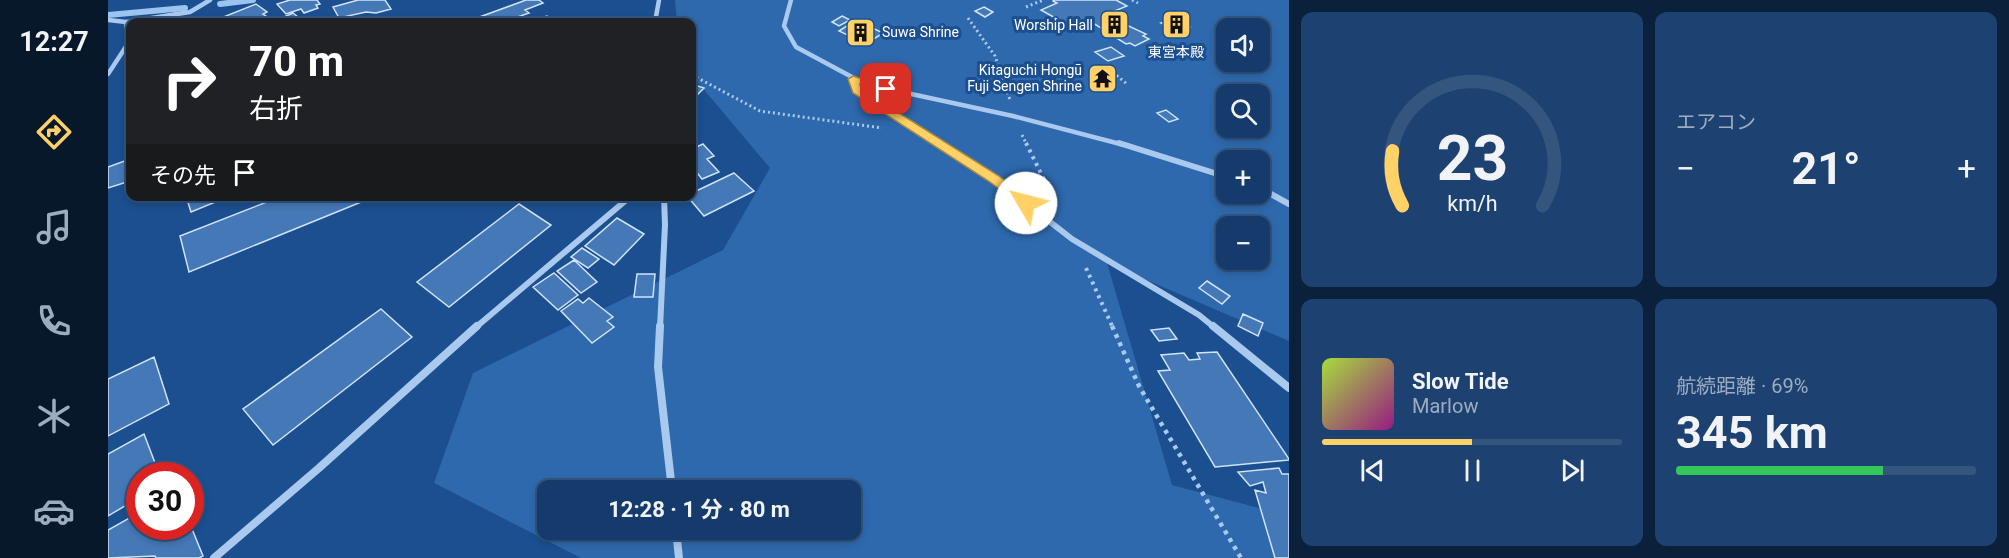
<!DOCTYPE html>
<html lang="ja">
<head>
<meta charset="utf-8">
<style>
  :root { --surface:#143b6b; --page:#1d4271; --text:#f1f3f6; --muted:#9dadc1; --line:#33557e; --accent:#ffd166 }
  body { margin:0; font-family:Roboto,"Noto Sans JP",sans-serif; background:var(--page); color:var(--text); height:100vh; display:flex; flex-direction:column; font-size:22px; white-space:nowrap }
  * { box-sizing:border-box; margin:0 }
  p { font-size:20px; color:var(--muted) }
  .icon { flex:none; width:33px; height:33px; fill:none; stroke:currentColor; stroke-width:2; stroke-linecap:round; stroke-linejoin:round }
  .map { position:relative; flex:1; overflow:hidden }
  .side { display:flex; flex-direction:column; gap:12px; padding:12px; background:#0b203b; width:720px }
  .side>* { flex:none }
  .top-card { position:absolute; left:18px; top:18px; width:570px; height:183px; border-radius:12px; box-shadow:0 3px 9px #0003,0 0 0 2px var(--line); background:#202124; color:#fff; overflow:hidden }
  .fabs { position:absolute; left:1108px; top:18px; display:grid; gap:12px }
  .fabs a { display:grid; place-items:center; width:54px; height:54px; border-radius:12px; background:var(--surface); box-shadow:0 3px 9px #0003,0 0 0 2px var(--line); font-size:30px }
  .speed { position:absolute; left:18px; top:462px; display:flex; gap:12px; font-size:30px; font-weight:700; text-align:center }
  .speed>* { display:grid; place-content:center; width:78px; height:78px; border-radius:50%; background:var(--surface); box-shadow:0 3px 9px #0003,0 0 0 2px var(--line); line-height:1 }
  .speed .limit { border:9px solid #d22; background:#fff; color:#111 }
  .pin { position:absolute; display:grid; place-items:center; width:51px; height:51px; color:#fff; margin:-26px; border-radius:12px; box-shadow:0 3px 9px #0006 }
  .me { position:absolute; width:66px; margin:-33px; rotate:307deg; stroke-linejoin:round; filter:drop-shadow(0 0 4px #0008) }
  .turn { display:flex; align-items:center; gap:21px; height:126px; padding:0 24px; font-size:27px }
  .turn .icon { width:78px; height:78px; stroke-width:2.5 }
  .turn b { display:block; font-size:42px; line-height:51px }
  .then { display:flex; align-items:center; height:57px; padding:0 24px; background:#0003; gap:12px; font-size:22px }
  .big { font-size:45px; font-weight:700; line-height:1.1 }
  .side .tile { flex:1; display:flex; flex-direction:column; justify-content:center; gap:9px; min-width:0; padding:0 21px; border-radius:12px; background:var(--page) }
  .side .dial { align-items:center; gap:0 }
  .dial svg { height:156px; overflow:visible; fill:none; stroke:var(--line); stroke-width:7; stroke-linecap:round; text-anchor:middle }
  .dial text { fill:var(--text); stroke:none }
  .song { display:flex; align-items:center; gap:18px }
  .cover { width:72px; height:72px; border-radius:9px; background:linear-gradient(135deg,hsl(80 70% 55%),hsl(310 70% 35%)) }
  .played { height:6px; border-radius:3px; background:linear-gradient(90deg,var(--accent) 50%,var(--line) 50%) }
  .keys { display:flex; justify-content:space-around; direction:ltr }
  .heat { display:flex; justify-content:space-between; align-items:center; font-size:33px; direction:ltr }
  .charge { height:9px; border-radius:4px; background:linear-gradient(90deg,#34c759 69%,var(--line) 0) }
  .side .tiles { flex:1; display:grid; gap:12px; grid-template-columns:repeat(2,1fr) }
  .trip { position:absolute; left:429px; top:480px; width:324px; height:60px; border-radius:12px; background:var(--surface); box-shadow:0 3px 9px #0003,0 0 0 2px var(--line); font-weight:700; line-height:60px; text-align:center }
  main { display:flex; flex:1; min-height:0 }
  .tabs { display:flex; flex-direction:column; width:108px; justify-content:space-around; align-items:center; background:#08182b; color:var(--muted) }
  .tabs .icon { width:42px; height:42px }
  .tabs .active { color:var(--accent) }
  .tabs b { font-size:27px; color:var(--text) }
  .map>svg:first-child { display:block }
  .green { fill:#2e69ad; fill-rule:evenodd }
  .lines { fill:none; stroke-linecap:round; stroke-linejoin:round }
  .stream { stroke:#9cc4f0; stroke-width:6 }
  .building { fill:#4478b7; stroke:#cfe3fa; stroke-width:1.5 }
  .path-far2 { stroke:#a9c9ee; stroke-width:3; stroke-dasharray:2 3; stroke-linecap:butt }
  .path-far1 { stroke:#a9c9ee; stroke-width:4; stroke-dasharray:3 4.5; stroke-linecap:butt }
  .path { stroke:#a9c9ee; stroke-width:4.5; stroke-dasharray:4 5; stroke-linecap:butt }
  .minor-far2 { stroke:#a9c9ee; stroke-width:4.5 }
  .minor-far1 { stroke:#a9c9ee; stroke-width:6 }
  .minor { stroke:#a9c9ee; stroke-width:8 }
  .route { fill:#ffd166; stroke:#a68842; stroke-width:1.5 }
  .labels { text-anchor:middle; stroke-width:6; stroke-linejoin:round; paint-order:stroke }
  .far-poi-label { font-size:14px; fill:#fff; stroke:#1b4f8f; text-anchor:end }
</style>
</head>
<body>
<main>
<nav class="tabs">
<b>12:27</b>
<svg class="icon active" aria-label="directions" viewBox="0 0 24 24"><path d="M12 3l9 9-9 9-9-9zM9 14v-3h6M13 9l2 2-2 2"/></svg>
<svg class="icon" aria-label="music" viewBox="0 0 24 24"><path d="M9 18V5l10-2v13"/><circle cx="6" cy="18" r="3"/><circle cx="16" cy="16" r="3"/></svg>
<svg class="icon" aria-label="phone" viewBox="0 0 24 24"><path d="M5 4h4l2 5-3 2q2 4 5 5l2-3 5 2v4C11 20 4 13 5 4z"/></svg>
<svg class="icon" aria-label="climate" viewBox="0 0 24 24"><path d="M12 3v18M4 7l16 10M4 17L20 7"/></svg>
<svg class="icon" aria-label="car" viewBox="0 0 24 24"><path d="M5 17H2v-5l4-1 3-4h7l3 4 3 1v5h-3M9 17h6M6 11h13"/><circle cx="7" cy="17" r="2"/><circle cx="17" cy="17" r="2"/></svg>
</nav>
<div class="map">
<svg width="1181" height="558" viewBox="0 0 1181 558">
  <rect width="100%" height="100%" fill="#1b4f8f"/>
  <path class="green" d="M567,0H1181V341L999,263L1064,485L1181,516V558H473L326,483L365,373L615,250L662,168L587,79L584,71V22H569ZM1119,28H1152V62H1119ZM1119,94H1152V128H1119ZM1119,160H1152V194H1119ZM1119,226H1152V260H1119ZM440,490H742V530H440Z"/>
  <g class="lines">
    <path class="stream" d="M112,4L145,0
      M0,15L77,8"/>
  </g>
  <path class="building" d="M182,0H209L212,4L208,5L210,8L196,13L193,9L178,14L169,4Z
    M250,0H277L283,9L268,13L258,12L231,18L225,7Z
    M418,0H431L435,3L417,10L421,13L404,19L401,17L389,21L390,22H370L366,19Z
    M1008,0L1019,6L997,15L1038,34L1035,36L1041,39L1027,46L1022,43L1018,44L982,21L965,28L933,10L949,3L945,1L946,0Z
    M148,4L159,12L155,14L161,18L150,22L140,21L146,19L144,18L135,22H103Z
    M876,7L885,12L877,17L867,11Z
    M185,13L195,21L172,22L169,20Z
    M439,16L446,22L423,21Z
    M734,16L742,20L731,26L724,22Z
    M1066,19L1082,27L1070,32L1053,23Z
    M748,20L775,33L758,44L731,31Z
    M1003,47L1016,56L1000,61L987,52Z
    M584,84L596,88L584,100Z
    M1058,110L1070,119L1061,122L1049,113Z
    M595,144L606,156L599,159L611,172L594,179L590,174L584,176V149Z
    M22,159V181L0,188V167Z
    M626,173L646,191L596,216L579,196H584V193Z
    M78,196H122L83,212Z
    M174,196H268L81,272L72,236Z
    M411,204L443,225L341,307L309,282Z
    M509,218L536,234L506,265L477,246Z
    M474,248L491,259L480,268L463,257Z
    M466,260L489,282L473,293L449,271Z
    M446,273L470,295L450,310L425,287Z
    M529,274H547L545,297H526Z
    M1099,281L1122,296L1114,304L1091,288Z
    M481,298L505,317L499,321L506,327L484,343L453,311L470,299L475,303Z
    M273,309L304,337L165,445L135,409Z
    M1135,314L1155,323L1150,336L1130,326Z
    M1061,328L1069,339L1051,341L1043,330Z
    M1109,352L1181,459V460L1107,467L1050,371L1062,370L1053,355L1076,353L1081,360L1092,359L1089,353Z
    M46,357L61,404L0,436V379Z
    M36,434L52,476H32V497L0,516V454Z
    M1171,468L1174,474H1181V558H1167L1147,490L1158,493L1155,482L1142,486L1130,472Z
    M32,512V526H46L48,534L60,526H82V524L95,556L91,558H48L47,556L0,558V530Z"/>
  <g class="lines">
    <path class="path-far2" d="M1024,0L1030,3
      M918,7L935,0
      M860,18L887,56L902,100
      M1001,69L1019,84
      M584,75L652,111L774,128
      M914,135L919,145"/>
    <path class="path-far1" d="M918,143L948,204
      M978,268L1005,328"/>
    <path class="path" d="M1004,326L1031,386L1133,558"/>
    <path class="minor-far2" d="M683,0L676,26L688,47L757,84L905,116L1016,145
      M0,20L18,22L82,12L102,0
      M547,22L551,0
      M0,74L19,45L18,22
      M745,79L748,91L833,145"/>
    <path class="minor-far1" d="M831,143L887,179L964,239L1091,315L1107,328
      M1011,143L1119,177
      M1152,188L1181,204
      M367,328L523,196
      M552,328L557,225L556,196"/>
    <path class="minor" d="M552,326L550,367L564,490
      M1105,326L1181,388
      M568,530L571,558
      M106,558L211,468L369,326"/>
  </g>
  <path class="route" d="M745,76L782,87L784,89L778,92L752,84L753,89L891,176L922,200L924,203L922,206H913L882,182L745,93L740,79Z"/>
  <defs>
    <symbol id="building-square" viewBox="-11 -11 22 22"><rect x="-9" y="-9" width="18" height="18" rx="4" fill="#ffd166" stroke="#1b4f8f"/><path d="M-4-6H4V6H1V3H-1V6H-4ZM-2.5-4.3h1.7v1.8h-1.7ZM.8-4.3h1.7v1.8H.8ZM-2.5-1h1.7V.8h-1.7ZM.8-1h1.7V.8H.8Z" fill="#111"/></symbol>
    <symbol id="temple-square" viewBox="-11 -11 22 22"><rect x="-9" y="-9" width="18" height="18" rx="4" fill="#ffd166" stroke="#1b4f8f"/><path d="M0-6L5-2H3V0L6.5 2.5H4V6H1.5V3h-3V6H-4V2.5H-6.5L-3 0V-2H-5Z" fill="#111"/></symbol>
  </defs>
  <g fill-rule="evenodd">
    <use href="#building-square" x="990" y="8" width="33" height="33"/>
    <use href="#building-square" x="1052" y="8" width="33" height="33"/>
    <use href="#building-square" x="736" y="16" width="33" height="33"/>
    <use href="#temple-square" x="978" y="62" width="33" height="33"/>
  </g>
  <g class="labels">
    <g class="far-poi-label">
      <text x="985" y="30">Worship Hall</text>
      <text x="774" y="37" text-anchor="start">Suwa Shrine</text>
      <text x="1068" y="57" text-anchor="middle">東宮本殿</text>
      <text x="974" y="75">Kitaguchi Hongū<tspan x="974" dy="16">Fuji Sengen Shrine</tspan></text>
    </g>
  </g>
</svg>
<div class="fabs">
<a><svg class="icon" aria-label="sound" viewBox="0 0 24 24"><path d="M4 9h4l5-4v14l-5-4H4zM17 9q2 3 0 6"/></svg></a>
<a><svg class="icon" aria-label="search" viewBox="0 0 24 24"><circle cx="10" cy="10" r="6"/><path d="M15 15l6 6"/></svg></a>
<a>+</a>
<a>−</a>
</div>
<div class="speed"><div class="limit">30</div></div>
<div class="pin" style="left:778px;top:89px;background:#d93025"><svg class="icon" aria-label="arrive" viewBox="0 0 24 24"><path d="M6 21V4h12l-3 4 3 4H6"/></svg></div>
<svg class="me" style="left:918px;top:203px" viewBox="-20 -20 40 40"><circle r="19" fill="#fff"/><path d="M0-13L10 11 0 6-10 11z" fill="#ffd166"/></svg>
<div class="trip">12:28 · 1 分 · 80 m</div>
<div class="top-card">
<div class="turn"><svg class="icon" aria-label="right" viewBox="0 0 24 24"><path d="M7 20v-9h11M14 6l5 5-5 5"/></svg><div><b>70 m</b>右折</div></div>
<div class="then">その先<svg class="icon" aria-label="arrive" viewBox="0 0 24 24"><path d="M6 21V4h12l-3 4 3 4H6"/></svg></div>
</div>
</div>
<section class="side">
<div class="tiles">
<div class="tile dial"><svg viewBox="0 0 100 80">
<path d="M14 69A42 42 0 1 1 86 69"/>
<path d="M14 69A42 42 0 0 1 9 41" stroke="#ffd166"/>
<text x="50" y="56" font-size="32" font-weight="700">23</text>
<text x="50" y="72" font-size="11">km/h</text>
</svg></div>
<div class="tile"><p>エアコン</p>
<div class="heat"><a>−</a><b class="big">21°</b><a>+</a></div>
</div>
<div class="tile">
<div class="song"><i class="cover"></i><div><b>Slow Tide</b><p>Marlow</p></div></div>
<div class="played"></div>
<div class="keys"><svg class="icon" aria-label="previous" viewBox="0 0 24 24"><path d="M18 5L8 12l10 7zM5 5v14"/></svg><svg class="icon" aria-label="pause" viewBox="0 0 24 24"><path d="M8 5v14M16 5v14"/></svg><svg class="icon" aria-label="next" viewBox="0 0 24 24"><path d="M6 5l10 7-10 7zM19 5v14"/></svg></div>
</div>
<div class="tile"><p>航続距離 · 69%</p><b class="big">345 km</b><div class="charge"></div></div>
</div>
</section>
</main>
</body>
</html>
